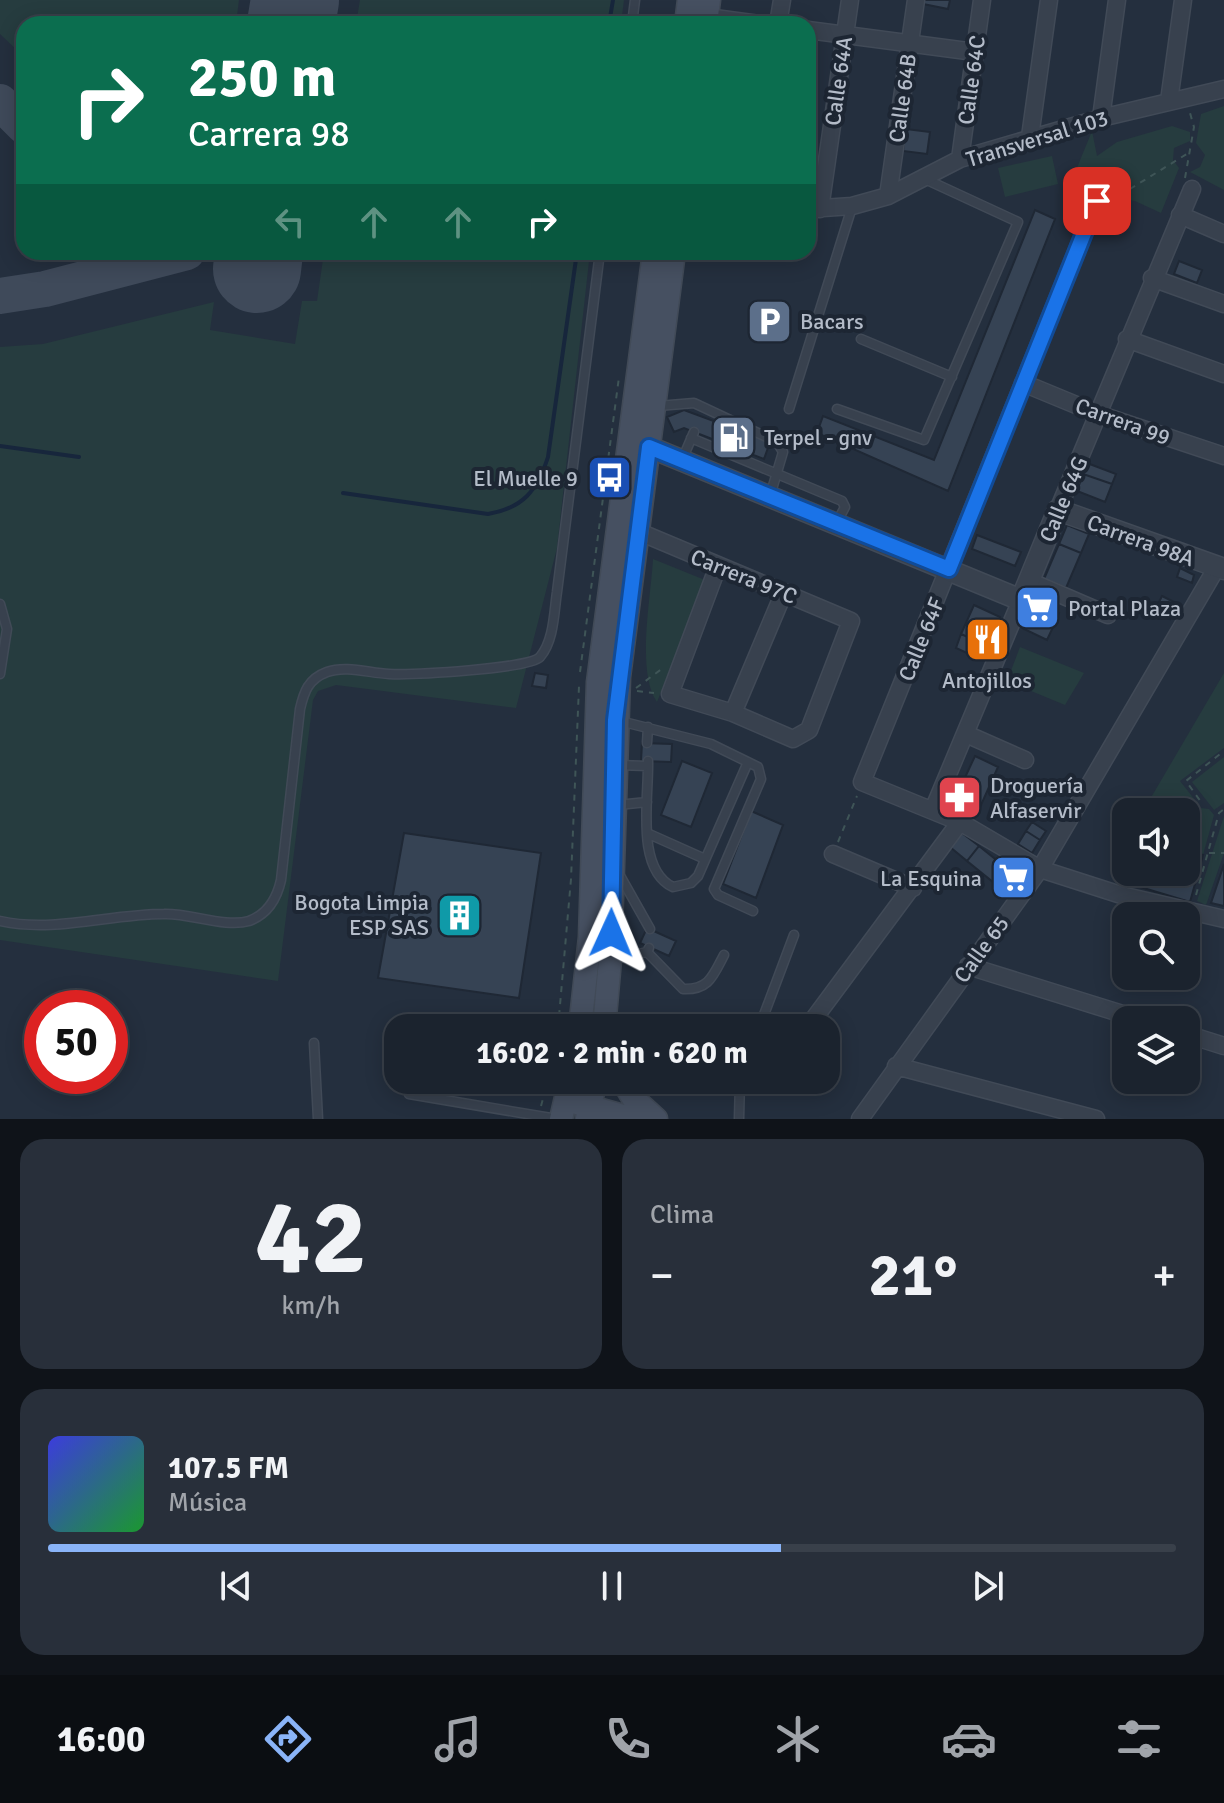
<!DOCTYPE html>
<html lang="es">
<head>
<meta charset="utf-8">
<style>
  :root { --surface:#1b232e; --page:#282f3a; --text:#f1f3f6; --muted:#a0a4aa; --line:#39404a; --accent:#8ab4f8 }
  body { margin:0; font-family:Signika,sans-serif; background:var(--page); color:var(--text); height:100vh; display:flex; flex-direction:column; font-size:30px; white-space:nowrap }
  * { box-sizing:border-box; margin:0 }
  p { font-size:26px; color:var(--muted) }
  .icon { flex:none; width:44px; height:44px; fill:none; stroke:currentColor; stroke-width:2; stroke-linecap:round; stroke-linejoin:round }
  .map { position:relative; height:1119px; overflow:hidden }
  .panel { display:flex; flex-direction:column; gap:20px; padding:20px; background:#0f1319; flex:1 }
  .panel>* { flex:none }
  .hud { position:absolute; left:16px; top:16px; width:800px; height:244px; border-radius:24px; box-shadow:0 4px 20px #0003,0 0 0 2px var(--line); background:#0b6e4f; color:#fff; overflow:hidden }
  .tools { position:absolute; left:1112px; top:798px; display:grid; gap:16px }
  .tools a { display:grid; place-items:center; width:88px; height:88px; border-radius:16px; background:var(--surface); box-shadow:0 4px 20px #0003,0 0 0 2px var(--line); font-size:40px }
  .speed { position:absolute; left:24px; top:990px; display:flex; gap:16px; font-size:40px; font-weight:700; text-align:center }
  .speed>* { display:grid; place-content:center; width:104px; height:104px; border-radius:50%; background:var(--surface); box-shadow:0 4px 20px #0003,0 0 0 2px var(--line); line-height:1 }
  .speed .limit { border:12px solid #d22; background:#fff; color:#111 }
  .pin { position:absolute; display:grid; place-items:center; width:68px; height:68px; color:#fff; margin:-34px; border-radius:16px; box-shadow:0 4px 12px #0006 }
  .me { position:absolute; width:88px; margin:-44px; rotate:1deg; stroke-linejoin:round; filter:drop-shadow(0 0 6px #0008) }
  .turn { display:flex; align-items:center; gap:28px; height:168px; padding:0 40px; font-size:36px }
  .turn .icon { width:104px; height:104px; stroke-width:2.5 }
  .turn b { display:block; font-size:56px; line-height:68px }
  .lanes { display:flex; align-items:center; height:76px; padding:0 40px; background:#0003; justify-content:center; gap:40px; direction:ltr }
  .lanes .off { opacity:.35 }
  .big { font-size:60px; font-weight:700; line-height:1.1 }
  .panel .card { flex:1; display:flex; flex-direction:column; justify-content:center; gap:12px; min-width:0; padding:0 28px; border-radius:24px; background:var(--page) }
  .panel .dial { align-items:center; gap:0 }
  .dial b { font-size:104px; line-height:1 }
  .song { display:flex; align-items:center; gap:24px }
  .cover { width:96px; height:96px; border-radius:12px; background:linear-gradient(135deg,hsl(240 70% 55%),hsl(130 70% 35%)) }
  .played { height:8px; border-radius:4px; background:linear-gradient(90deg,var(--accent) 65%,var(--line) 65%) }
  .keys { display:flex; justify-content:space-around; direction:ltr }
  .heat { display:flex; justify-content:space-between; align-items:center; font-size:44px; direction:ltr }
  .panel .tiles { flex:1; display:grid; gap:20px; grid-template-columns:1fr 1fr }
  .card:last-child { grid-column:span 2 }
  .trip { position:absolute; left:384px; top:1014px; width:456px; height:80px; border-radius:24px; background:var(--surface); box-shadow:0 4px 20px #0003,0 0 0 2px var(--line); font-weight:700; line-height:80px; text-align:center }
  .tabs { display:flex; height:128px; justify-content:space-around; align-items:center; background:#0b0e12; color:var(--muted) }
  .tabs .icon { width:56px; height:56px }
  .tabs .active { color:var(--accent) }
  .tabs b { font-size:36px; color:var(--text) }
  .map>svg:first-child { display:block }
  .green { fill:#263c3f }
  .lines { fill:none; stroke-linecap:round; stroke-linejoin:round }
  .stream { stroke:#17263c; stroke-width:4 }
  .taxiway { stroke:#3f4a5a; stroke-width:36 }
  .runway { stroke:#3f4a5a; stroke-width:88 }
  .building { fill:#364354; stroke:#1f2835; stroke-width:2 }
  .service-casing { stroke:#414a57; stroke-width:11 }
  .minor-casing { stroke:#414a57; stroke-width:19 }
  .tertiary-casing { stroke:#414a57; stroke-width:23 }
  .secondary-casing { stroke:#414a57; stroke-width:25 }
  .path { stroke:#3f5557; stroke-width:2; stroke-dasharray:6 6; stroke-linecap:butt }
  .service { stroke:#38414e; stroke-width:8 }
  .minor { stroke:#38414e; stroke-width:16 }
  .tertiary { stroke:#38414e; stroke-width:20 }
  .secondary { stroke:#465061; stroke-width:22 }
  .route-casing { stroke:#114b97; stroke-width:20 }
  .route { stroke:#1a73e8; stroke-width:14 }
  .labels { text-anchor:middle; stroke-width:8; stroke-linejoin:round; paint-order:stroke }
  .street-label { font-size:22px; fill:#b4bcc9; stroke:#1d2633 }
  .poi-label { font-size:22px; fill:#b4bcc9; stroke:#1d2633; text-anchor:start }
</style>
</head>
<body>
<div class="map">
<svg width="1224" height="1119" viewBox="0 0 1224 1119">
  <rect width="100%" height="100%" fill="#242f3e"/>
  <path class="green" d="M0,0H239L236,24H24V57L0,34Z
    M360,0H624L621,24H356Z
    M1224,106V190L1190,172L1200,167L1205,155L1196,143L1201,114Z
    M1172,126L1190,132V141L1174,148L1173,160L1179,168L1161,213L1135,201L1112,197L1108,202L1091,196L1086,207L1065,197L1092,131L1097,156L1117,142Z
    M1052,156L1058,184L1005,197L998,168Z
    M324,252H590L557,548L516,708L336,685L318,691L313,700L278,981L0,940V347L43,344L214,302L210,330L295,344L302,301H317Z
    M653,559L705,580L657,702C636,672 651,597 653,559Z
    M1020,647L1084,673L1065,705L1007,681Z
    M1224,673V748L1180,781L1195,800L1175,807L1149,801Z
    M1224,757V803L1214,810L1192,782Z
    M1201,808L1209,809L1214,815L1203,855L1186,850V813Z
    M1224,816V853L1206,905L1197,901Z"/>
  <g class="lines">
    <path class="stream" d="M609,24L613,0
      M0,446L79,457
      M343,493L488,514C523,508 537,491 548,457L577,252"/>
    <path class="taxiway" d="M0,102L24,126
      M0,296L45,289L187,252"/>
    <path class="runway" d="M291,24L295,0
      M257,269L259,252"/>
  </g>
  <path class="building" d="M924,0H950L948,9L923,4Z
    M906,129L930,132L927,154L903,151Z
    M1035,210L1055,219L948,491L817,433L823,416L934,460Z
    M1179,261L1202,270L1197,283L1174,274Z
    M684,410L770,442L764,459L684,428L674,432L667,417Z
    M1087,463L1116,474L1112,484L1083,474Z
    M1083,474L1112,484L1105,502L1077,491Z
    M1067,525L1089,534L1081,553L1059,544Z
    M977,535L1021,552L1015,566L972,549Z
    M1059,544L1081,553L1066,588L1044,579Z
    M1180,568L1194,575L1192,583L1177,577Z
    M1162,596L1178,604L1170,619L1155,610Z
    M1035,602L1059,613L1054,625L1030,615Z
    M974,605L1000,617L988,646L961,634Z
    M1030,615L1054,625L1047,640L1024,629Z
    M961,634L988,646L982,660L956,648Z
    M535,673L548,675L546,688L532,686Z
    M642,743L672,744L671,762L641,761Z
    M975,756L998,767L977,814L955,799Z
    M682,761L712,773L691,827L661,815Z
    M751,811L783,825L756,898L723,884Z
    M1032,822L1046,831L1040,840L1026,831Z
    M1026,831L1040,840L1032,853L1018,844Z
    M404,833L541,853L519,998L378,978Z
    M962,833L979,846L967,861L950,847Z
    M979,846L1005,867L993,882L967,861Z
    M1186,850L1203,855L1190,902L1117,880L1124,870L1186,872Z
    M1224,864V906L1211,903Z
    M1005,867L1017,877L1005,892L993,882Z
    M647,928L676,941L669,956L640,943Z"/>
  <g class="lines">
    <defs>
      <path id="service" d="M632,24L635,0
        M861,339L952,377
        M658,406L694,403L777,442L783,452L770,496
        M789,409L852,207
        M837,409L924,440L1018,222L925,179
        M691,438L842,501L845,507L836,524
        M682,460L694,432
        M0,604L7,629L0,674
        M620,721L711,744L758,767L761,779L714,889L718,895L753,911
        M647,743L648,727
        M648,761C649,797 635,869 673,887L691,883L698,876L748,762
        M617,765L648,766
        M618,805L647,802
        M649,834L705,859
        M619,874L650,929
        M0,921C55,933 109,914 164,914C190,913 225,928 249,921C268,914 277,898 281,880L300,709C304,692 308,679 327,672C346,665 369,673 389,674C411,675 529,669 540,657C554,641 554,612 557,592L600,252
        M647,952L683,989C709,990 713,976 724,955
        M611,960L647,952L649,948
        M759,1028L794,935
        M314,1043L318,1119
        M409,1094L557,1119
        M739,1119L740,1080"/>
      <path id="minor" d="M707,17L759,24
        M778,24L782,0
        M808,30L975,52
        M1169,101L1183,0
        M1101,118L1117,0
        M1030,137L1049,0
        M960,159L982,0
        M888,196L916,0
        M1097,201L862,782L960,822L1040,869L1121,895L1224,919
        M808,209L852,206L888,196L960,159L1101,118L1224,89
        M820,209L850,0
        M1180,215L1224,234
        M1152,278L1224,304
        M1127,339L1224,374
        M1023,383L1098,414L1224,456
        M1058,510L1192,189
        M637,531L851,621L809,730L793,739L733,713L670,694L718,566
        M1029,581L1108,615
        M733,713L784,592
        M966,734L1025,760
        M933,810L1021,600
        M833,854L913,888
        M968,966L1142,1020
        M807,1028L960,822
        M1186,1034L1224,1046
        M896,1066L1096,1119
        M860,1119L1040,869L1217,567"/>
      <path id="tertiary" d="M649,447L1021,600L1058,510L1224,569"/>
      <path id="secondary" d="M686,24L689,0
        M706,24L709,0
        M580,1028L590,937L598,682L654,252
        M604,1028L610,960L619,677L674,252
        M622,1080L633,1098L656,1119
        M566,1100L634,1119
        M587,1118L596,1080
        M561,1119L570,1080"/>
    </defs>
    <use href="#service" class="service-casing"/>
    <use href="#minor" class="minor-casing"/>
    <use href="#tertiary" class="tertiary-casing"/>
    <use href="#secondary" class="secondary-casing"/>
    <path class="path" d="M1185,178L1194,127L1190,113
      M1106,190L1130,189L1190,152
      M580,672L619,377
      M636,688L663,668
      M637,691L654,693
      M1146,805L1168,812L1201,802L1186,781L1224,751
      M838,842L857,796
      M1209,853H1224
      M1196,895L1219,813L1224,809
      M558,1028L571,879L579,686
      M541,1106L548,1080"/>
    <use href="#service" class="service"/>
    <use href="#minor" class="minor"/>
    <use href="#tertiary" class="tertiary"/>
    <use href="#secondary" class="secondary"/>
  </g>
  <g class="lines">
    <defs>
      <path id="route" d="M611,933L615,720L649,447L949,569L1097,201"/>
    </defs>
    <use href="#route" class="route-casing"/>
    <use href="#route" class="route"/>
  </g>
  <defs>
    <symbol id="parking-square" viewBox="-11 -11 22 22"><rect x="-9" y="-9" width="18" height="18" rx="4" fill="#5c6f8a" stroke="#1d2633"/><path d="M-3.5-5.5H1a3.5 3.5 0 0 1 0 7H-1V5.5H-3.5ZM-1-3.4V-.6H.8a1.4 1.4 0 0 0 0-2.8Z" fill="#fff"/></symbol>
    <symbol id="fuel-square" viewBox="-11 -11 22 22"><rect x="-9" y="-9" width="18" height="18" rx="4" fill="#5c6f8a" stroke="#1d2633"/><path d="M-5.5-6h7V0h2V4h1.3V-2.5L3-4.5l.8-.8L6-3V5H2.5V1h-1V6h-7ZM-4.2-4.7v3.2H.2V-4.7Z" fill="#fff"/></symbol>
    <symbol id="bus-square" viewBox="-11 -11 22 22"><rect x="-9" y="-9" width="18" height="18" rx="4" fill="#1a4fb4" stroke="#1d2633"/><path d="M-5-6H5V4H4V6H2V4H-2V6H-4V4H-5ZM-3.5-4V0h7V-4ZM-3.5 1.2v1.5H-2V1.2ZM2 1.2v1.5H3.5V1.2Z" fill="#fff"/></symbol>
    <symbol id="supermarket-square" viewBox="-11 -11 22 22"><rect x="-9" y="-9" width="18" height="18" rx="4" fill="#3f7fe0" stroke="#1d2633"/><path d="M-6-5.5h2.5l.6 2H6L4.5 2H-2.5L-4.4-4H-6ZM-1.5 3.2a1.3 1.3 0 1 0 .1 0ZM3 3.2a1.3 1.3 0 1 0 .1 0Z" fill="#fff"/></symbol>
    <symbol id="restaurant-square" viewBox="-11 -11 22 22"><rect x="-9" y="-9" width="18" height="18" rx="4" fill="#e8710a" stroke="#1d2633"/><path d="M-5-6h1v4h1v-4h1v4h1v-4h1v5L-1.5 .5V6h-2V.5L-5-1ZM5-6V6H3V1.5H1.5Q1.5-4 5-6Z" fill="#fff"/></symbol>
    <symbol id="pharmacy-square" viewBox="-11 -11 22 22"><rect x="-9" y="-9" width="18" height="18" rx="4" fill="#e0444e" stroke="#1d2633"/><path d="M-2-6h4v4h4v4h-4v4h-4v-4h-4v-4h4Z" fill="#fff"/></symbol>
    <symbol id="building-square" viewBox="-11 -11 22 22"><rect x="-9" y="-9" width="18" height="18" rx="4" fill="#0f9aa8" stroke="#1d2633"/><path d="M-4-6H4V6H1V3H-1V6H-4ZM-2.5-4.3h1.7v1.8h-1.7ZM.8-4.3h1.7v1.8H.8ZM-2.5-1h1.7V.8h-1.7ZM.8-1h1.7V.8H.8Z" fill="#fff"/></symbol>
  </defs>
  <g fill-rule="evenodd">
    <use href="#parking-square" x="744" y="296" width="51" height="51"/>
    <use href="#fuel-square" x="708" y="412" width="51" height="51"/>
    <use href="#bus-square" x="584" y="452" width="51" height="51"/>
    <use href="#supermarket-square" x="1012" y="582" width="51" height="51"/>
    <use href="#restaurant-square" x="962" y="614" width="51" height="51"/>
    <use href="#pharmacy-square" x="934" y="772" width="51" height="51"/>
    <use href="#supermarket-square" x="988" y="852" width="51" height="51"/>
    <use href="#building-square" x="434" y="890" width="51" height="51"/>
  </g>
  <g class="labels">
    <g class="street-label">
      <text transform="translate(971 80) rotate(-82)" y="8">Calle 64C</text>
      <text transform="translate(838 81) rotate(-82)" y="8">Calle 64A</text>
      <text transform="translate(902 98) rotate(-82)" y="8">Calle 64B</text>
      <text transform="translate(1037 138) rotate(-17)" y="8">Transversal 103</text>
      <text transform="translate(1123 421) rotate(20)" y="8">Carrera 99</text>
      <text transform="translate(1063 499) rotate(-67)" y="8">Calle 64G</text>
      <text transform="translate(1141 540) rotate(20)" y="8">Carrera 98A</text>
      <text transform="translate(744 576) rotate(22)" y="8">Carrera 97C</text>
      <text transform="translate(921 639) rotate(-68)" y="8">Calle 64F</text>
      <text transform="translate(981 949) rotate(-54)" y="8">Calle 65</text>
    </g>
    <g class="poi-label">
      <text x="800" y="329">Bacars</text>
      <text x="764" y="445">Terpel - gnv</text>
      <text x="578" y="486" text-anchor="end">El Muelle 9</text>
      <text x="1068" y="616">Portal Plaza</text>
      <text x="987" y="688" text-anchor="middle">Antojillos</text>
      <text x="990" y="793">Droguería<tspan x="990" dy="25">Alfaservir</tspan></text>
      <text x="982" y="886" text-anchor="end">La Esquina</text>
      <text x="429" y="910" text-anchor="end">Bogota Limpia<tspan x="429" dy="25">ESP SAS</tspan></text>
    </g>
  </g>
</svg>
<div class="tools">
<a><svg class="icon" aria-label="sound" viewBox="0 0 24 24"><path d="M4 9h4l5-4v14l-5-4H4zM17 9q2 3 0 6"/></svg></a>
<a><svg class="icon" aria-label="search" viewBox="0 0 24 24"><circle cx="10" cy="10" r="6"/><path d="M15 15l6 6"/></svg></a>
<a><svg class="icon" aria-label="layers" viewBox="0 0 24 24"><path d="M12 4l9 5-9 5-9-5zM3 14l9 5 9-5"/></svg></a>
</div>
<div class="speed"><div class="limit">50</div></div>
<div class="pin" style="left:1097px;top:201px;background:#d93025"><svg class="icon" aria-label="arrive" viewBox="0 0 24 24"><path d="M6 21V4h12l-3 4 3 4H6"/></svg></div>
<svg class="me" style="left:611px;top:933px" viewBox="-20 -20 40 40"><path d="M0-17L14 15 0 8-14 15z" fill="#1a73e8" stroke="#fff" stroke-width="4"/></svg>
<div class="trip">16:02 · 2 min · 620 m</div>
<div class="hud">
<div class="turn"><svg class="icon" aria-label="right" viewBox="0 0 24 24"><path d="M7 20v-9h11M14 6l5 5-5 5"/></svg><div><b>250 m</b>Carrera 98</div></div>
<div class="lanes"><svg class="icon off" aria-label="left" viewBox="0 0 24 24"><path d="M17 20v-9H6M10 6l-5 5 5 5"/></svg><svg class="icon off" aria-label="ahead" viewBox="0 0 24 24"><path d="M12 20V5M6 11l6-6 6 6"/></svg><svg class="icon off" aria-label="ahead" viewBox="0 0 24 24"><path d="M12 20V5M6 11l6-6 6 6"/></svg><svg class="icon" aria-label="right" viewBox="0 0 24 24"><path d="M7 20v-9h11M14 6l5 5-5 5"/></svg></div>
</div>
</div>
<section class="panel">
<div class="tiles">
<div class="card dial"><b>42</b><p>km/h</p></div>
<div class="card"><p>Clima</p>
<div class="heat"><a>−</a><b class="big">21°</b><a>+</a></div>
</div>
<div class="card">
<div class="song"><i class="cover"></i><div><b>107.5 FM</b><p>Música</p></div></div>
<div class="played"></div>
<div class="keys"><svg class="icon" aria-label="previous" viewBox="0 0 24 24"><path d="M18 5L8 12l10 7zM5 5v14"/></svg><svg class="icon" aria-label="pause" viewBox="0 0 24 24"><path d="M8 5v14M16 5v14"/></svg><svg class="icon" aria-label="next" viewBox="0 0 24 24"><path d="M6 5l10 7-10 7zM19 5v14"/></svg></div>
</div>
</div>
</section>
<nav class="tabs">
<b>16:00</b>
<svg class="icon active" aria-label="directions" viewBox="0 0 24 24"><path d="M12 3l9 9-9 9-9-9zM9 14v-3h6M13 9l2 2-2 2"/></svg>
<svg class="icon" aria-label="music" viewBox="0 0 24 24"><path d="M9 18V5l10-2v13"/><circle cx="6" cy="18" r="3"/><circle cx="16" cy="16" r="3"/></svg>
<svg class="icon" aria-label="phone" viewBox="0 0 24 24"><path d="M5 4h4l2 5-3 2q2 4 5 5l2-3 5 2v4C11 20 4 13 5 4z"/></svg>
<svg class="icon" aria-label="climate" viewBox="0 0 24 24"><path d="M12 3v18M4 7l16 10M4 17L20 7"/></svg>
<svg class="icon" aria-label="car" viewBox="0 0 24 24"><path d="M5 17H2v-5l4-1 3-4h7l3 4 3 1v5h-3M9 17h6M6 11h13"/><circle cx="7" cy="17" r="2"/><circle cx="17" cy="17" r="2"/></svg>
<svg class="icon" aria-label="filters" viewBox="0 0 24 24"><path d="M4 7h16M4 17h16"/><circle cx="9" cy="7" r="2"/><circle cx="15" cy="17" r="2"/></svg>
</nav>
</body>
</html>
